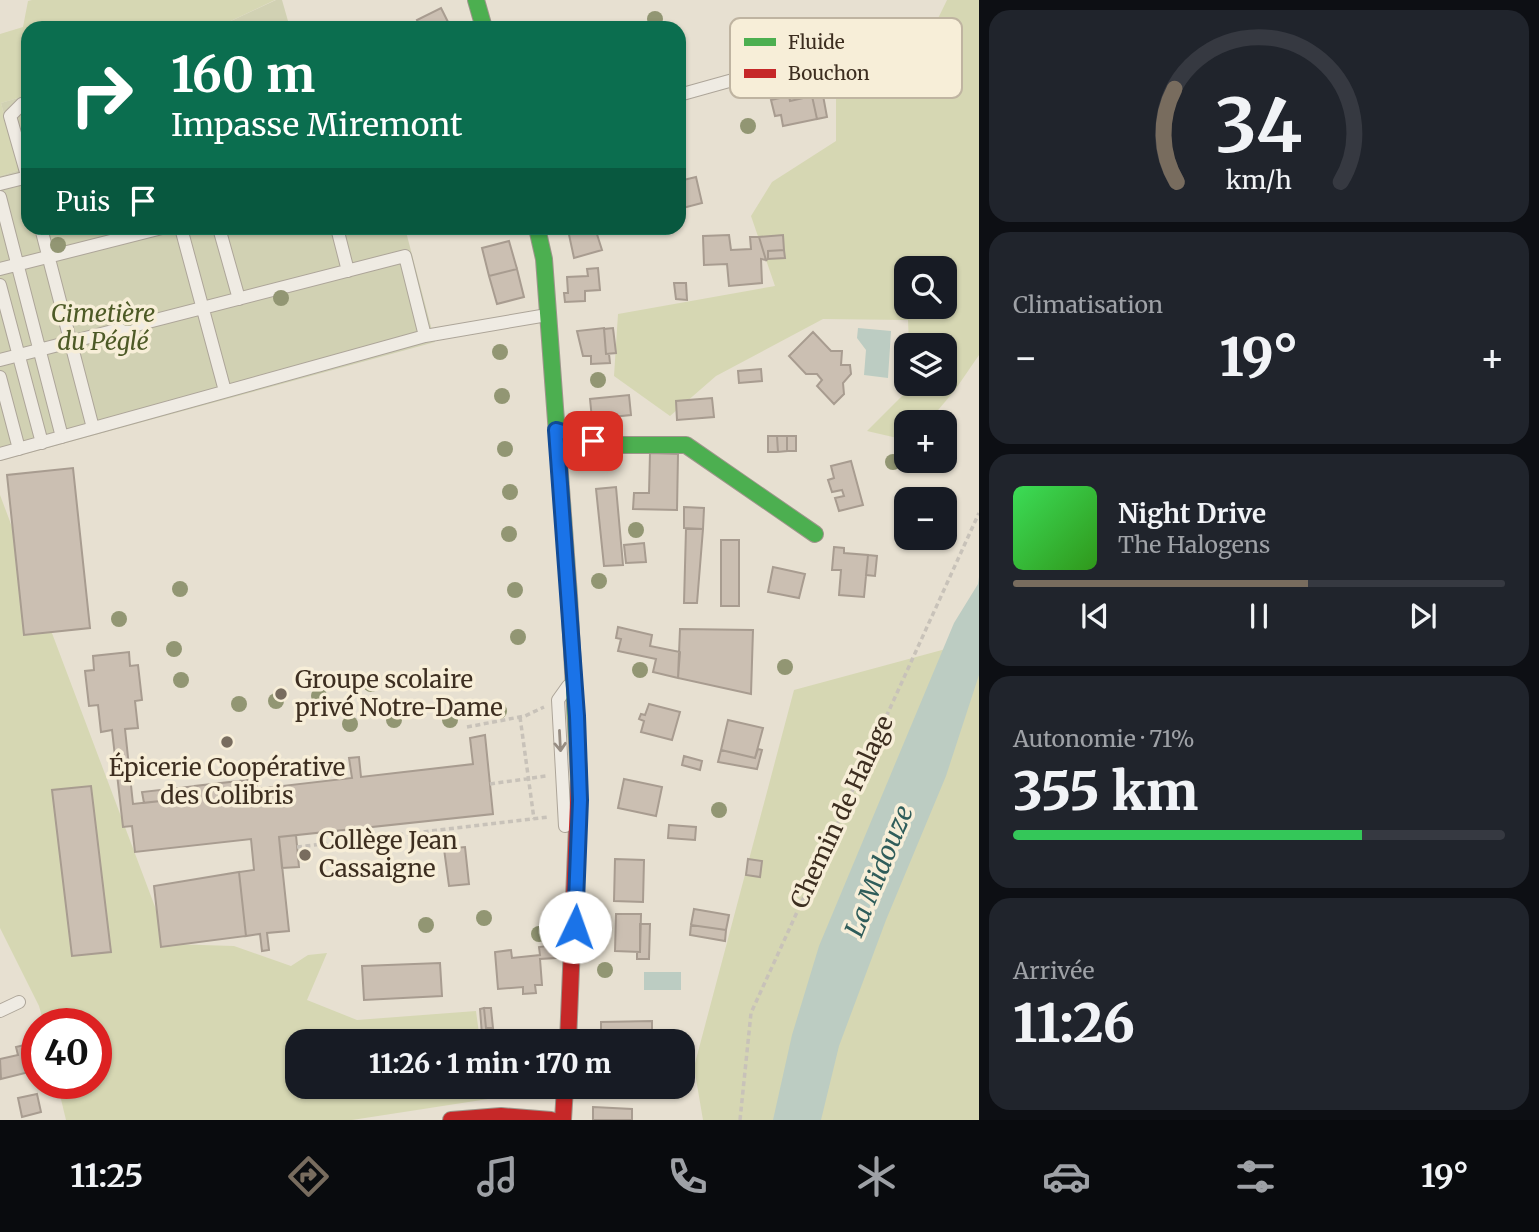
<!DOCTYPE html>
<html lang="fr">
<head>
<meta charset="utf-8">
<style>
  :root { --surface:#171b24; --page:#20242c; --text:#f1f3f6; --muted:#9ea1a6; --line:#363941; --accent:#786c5e }
  body { margin:0; font-family:Merriweather,serif; background:var(--page); color:var(--text); height:100vh; display:flex; flex-direction:column; font-size:26px; white-space:nowrap }
  * { box-sizing:border-box; margin:0 }
  p { font-size:23px; color:var(--muted) }
  .icon { flex:none; width:38px; height:38px; fill:none; stroke:currentColor; stroke-width:2; stroke-linecap:round; stroke-linejoin:round }
  .map { position:relative; flex:1; overflow:hidden }
  .side { display:flex; flex-direction:column; gap:10px; padding:10px; background:#0d0f14; width:560px }
  .side>* { flex:none }
  .banner { position:absolute; left:21px; top:21px; width:665px; height:214px; border-radius:21px; box-shadow:0 2px 5px #0004; background:#0b6e4f; color:#fff; overflow:hidden }
  .fabs { position:absolute; left:894px; top:256px; display:grid; gap:14px }
  .fabs a { display:grid; place-items:center; width:63px; height:63px; border-radius:14px; background:var(--surface); box-shadow:0 2px 5px #0004; font-size:35px }
  .speed { position:absolute; left:21px; top:1008px; display:flex; gap:14px; font-size:35px; font-weight:700; text-align:center }
  .speed>* { display:grid; place-content:center; width:91px; height:91px; border-radius:50%; background:var(--surface); box-shadow:0 2px 5px #0004; line-height:1 }
  .speed .limit { border:10px solid #d22; background:#fff; color:#111 }
  .pin { position:absolute; display:grid; place-items:center; width:60px; height:60px; color:#fff; margin:-30px; border-radius:14px; box-shadow:0 4px 10px #0006 }
  .me { position:absolute; width:77px; margin:-38px; rotate:3deg; stroke-linejoin:round; filter:drop-shadow(0 0 5px #0008) }
  .turn { display:flex; align-items:center; gap:24px; height:147px; padding:0 35px; font-size:32px }
  .turn .icon { width:91px; height:91px; stroke-width:2.5 }
  .turn b { display:block; font-size:49px; line-height:60px }
  .then { display:flex; align-items:center; height:66px; padding:0 35px; background:#0003; gap:14px; font-size:26px }
  .big { font-size:52px; font-weight:800; line-height:1.1 }
  .side .card { flex:1; display:flex; flex-direction:column; justify-content:center; gap:10px; min-width:0; padding:0 24px; border-radius:21px; background:var(--page) }
  .side .dial { align-items:center; gap:0 }
  .dial svg { height:182px; overflow:visible; fill:none; stroke:var(--line); stroke-width:7; stroke-linecap:round; text-anchor:middle }
  .dial text { fill:var(--text); stroke:none }
  .song { display:flex; align-items:center; gap:21px }
  .cover { width:84px; height:84px; border-radius:10px; background:linear-gradient(135deg,hsl(130 70% 55%),hsl(110 70% 35%)) }
  .played { height:7px; border-radius:4px; background:linear-gradient(90deg,var(--accent) 60%,var(--line) 60%) }
  .keys { display:flex; justify-content:space-around; direction:ltr }
  .heat { display:flex; justify-content:space-between; align-items:center; font-size:38px; direction:ltr }
  .charge { height:10px; border-radius:5px; background:linear-gradient(90deg,#34c759 71%,var(--line) 0) }
  .trip { position:absolute; left:285px; top:1029px; width:410px; height:70px; border-radius:21px; background:var(--surface); box-shadow:0 2px 5px #0004; font-weight:800; line-height:70px; text-align:center }
  .tabs { display:flex; height:112px; justify-content:space-around; align-items:center; background:#090b0e; color:var(--muted) }
  .tabs .icon { width:49px; height:49px }
  .tabs .active { color:var(--accent) }
  .tabs b { font-size:32px; color:var(--text) }
  main { display:flex; flex:1; min-height:0 }
  .map>svg:first-child { display:block }
  .green { fill:#d6d7b3; fill-rule:evenodd }
  .cemetery { fill:#d1d1b3 }
  .water { fill:#bcccc2 }
  .building { fill:#cbbfb2; stroke:#a89c90; stroke-width:2 }
  .lines { fill:none; stroke-linecap:round; stroke-linejoin:round }
  .lane-casing { stroke:#ada599; stroke-width:14 }
  .fast-casing { stroke:#9c958a; stroke-width:18 }
  .jam-casing { stroke:#9c958a; stroke-width:18 }
  .path { stroke:#c8c2b9; stroke-width:3.5; stroke-dasharray:5 3.5; stroke-linecap:butt }
  .lane { stroke:#efebe3; stroke-width:12 }
  .fast { stroke:#4caf50; stroke-width:16 }
  .jam { stroke:#c62828; stroke-width:16 }
  .tree { fill:#929673 }
  .oneway { stroke:#968c82 }
  .route-casing { stroke:#114b97; stroke-width:18 }
  .route { stroke:#1a73e8; stroke-width:12 }
  .poi-dot { fill:#786c5e; stroke:#f7eed8; stroke-width:2.5 }
  .labels { text-anchor:middle; stroke-width:7; stroke-linejoin:round; paint-order:stroke }
  .park-label { font-size:24px; font-style:italic; fill:#4d5a26; stroke:#f7eed8 }
  .poi-label { font-size:24px; fill:#3d2e20; stroke:#f7eed8; text-anchor:start }
  .street-label { font-size:24px; fill:#3d2e20; stroke:#f7eed8 }
  .water-label { font-size:26px; font-style:italic; fill:#2f5d5a; stroke:#f7eed8 }
  .key { fill:#f7eed8; stroke:#bfb4a1; stroke-width:2 }
  .key-label { font-size:19px; fill:#3d2e20 }
</style>
</head>
<body>
<main>
<div class="map">
<svg width="979" height="1120" viewBox="0 0 979 1120">
  <rect width="100%" height="100%" fill="#e7e0d1"/>
  <path class="green" d="M32,0H275L216,28H28V95L1,103L19,170L0,176V34L23,27L28,1Z
    M947,0H979V355L955,390L928,422H906V440L867,431L910,388V383H945V345H909L908,320L823,319L716,376L670,416L614,376L618,314L775,286L751,216L772,182L836,141V76L928,39ZM906,268H945V306H906Z
    M0,495L169,944L234,946L291,966L308,955L327,953L307,1000L357,1020L476,1011L480,1041H298V1087H486L488,1099L352,1120H66L57,1083H96V1024H44L39,1006L0,928Z
    M979,640V1120H703L694,1067L794,690Z"/>
  <path class="cemetery" d="M276,0H282L290,28H216Z
    M28,95V228H405L435,342L0,461V176L19,170L1,103Z"/>
  <path class="water" d="M858,328L891,331L888,378L864,375L866,350L857,338Z
    M979,577V675L946,776L886,920L839,1046L821,1120H773L792,1035L819,946L954,623L978,584Z
    M644,972H681V990H644Z"/>
  <path class="building" d="M441,8L450,26L454,25L456,28H421L417,20Z
    M822,90L827,117L817,119L812,96L790,101L789,96Z
    M789,96L790,101L812,96L817,119L783,126L781,115L775,116L771,100Z
    M696,177L702,203L679,209V181Z
    M577,228H595L602,250L574,258L568,230Z
    M729,235L731,250L751,249L750,237H759L766,260L761,259L762,283L729,286L727,264L704,265L703,236Z
    M783,235L784,250L768,251V259L766,260L759,237Z
    M509,241L517,269L489,276L482,248Z
    M784,250L785,258L768,259V251Z
    M598,268L600,290L585,291V301L565,302L564,293H568L567,277L588,276L587,269Z
    M517,269L524,297L497,304L489,276Z
    M674,283H686L687,300L676,299Z
    M604,328L606,354H609L610,363L591,364V356H583L577,331Z
    M613,328L616,353L606,354L604,329Z
    M813,332L831,351H842L841,365H850L851,374L843,383L844,394L834,404L817,386L822,380L817,374H806L789,356Z
    M761,369L762,381L739,383L738,371Z
    M629,395L631,415L592,419L590,399Z
    M712,398L714,417L677,420L676,401Z
    M768,436H777L778,452H768Z
    M777,436H787V451L778,452Z
    M787,436H796V451H787Z
    M650,453L678,454L677,510L633,509L634,493H649Z
    M851,461L863,505L839,511L835,498L844,496L842,490L832,492L828,480L834,478L831,466Z
    M73,468L90,628L24,635L7,475Z
    M616,487L623,565L604,566L596,489Z
    M684,507L704,508L703,529L684,528Z
    M686,529H703L697,603H684Z
    M721,540H739V606H721Z
    M644,543L646,562L626,563L624,545Z
    M834,547L844,548V553L868,555L864,597L839,595L841,570H832Z
    M868,555L877,556L875,576L866,575Z
    M773,567L805,574L799,598L768,592Z
    M618,627L652,635L650,646L680,652L678,678L653,672L656,659L618,651L621,639L616,638Z
    M680,629L753,630L751,694L678,678Z
    M129,652L130,666L138,665L142,700L135,701L138,728L125,729L133,804L196,797L195,786L256,779L257,789L352,778L349,758L359,757L361,777L473,764L470,738L485,735L493,814L279,837L289,931L267,933L269,950L262,951L260,934L246,936L239,872L254,870L251,839L135,852L132,826L123,827L112,730L101,732L98,705L89,706L85,671L94,670L93,656Z
    M649,704L680,712L672,740L641,732L644,721L639,719L641,714L645,715Z
    M728,720L763,728L755,758L721,750Z
    M758,749L762,750L757,769L718,762L721,750L755,758Z
    M684,756L702,761L700,770L682,765Z
    M624,779L662,787L656,816L618,808Z
    M91,786L111,952L72,956L52,790Z
    M195,786L196,797L144,803L142,792Z
    M669,825L696,827L695,840L668,838Z
    M296,835L299,867L282,868L279,837Z
    M465,847L469,884L449,886L444,849Z
    M615,859L644,860L643,902L614,901Z
    M748,859L762,861L760,877L746,875Z
    M239,872L246,936L161,947L154,886Z
    M694,909L729,915L726,930L691,925Z
    M616,914H641L640,952L615,951Z
    M640,924H650L649,959H637V952H640Z
    M691,925L726,930L725,941L690,935Z
    M555,945L556,958L540,959L542,985H535L536,993L523,994V987L498,989L495,952L511,950L512,958L540,955L539,947Z
    M440,963L442,996L364,1000L362,966Z
    M484,1008L486,1028H493L494,1034L482,1035L480,1009Z
    M484,1008H491L493,1028H486Z
    M652,1021V1034H628V1041H601V1022Z
    M37,1042V1064L32,1065L33,1071L1,1079L0,1059L18,1055L16,1047Z
    M37,1094L41,1112L22,1117L18,1098Z
    M593,1107L632,1109V1120H593Z"/>
  <g class="lines">
    <defs>
      <path id="lane" d="M679,95L740,78
        M28,102L22,104L10,116L28,179
        M0,184L28,177
        M0,197L62,437
        M41,228L93,428
        M181,228L225,391
        M219,228L239,299
        M337,228L348,271
        M0,269L162,228
        M0,285L42,443
        M425,336L547,315
        M0,360L405,256L425,336L0,454
        M0,377L19,449
        M565,826L558,700L568,686
        M0,1011L19,1002"/>
      <path id="fast" d="M476,0L484,28
        M537,228L544,259L569,596L579,779
        M557,430L609,445H686L815,534"/>
      <path id="jam" d="M568,1041L579,779
        M451,1120L501,1116L551,1120
        M563,1120L565,1087"/>
    </defs>
    <use href="#lane" class="lane-casing"/>
    <use href="#fast" class="fast-casing"/>
    <use href="#jam" class="jam-casing"/>
    <path class="path" d="M520,717L534,819
      M467,727L525,716L544,707
      M490,784L546,776
      M297,847L548,817
      M740,1120L751,1013L979,513"/>
    <use href="#lane" class="lane"/>
    <use href="#fast" class="fast"/>
    <use href="#jam" class="jam"/>
  </g>
  <g class="tree">
    <circle cx="655" cy="19" r="8"/>
    <circle cx="748" cy="126" r="8"/>
    <circle cx="58" cy="245" r="8"/>
    <circle cx="281" cy="298" r="8"/>
    <circle cx="128" cy="318" r="8"/>
    <circle cx="500" cy="352" r="8"/>
    <circle cx="598" cy="380" r="8"/>
    <circle cx="502" cy="396" r="8"/>
    <circle cx="505" cy="449" r="8"/>
    <circle cx="893" cy="462" r="8"/>
    <circle cx="510" cy="492" r="8"/>
    <circle cx="636" cy="530" r="8"/>
    <circle cx="509" cy="534" r="8"/>
    <circle cx="599" cy="581" r="8"/>
    <circle cx="180" cy="589" r="8"/>
    <circle cx="515" cy="590" r="8"/>
    <circle cx="119" cy="619" r="8"/>
    <circle cx="518" cy="637" r="8"/>
    <circle cx="174" cy="649" r="8"/>
    <circle cx="785" cy="667" r="8"/>
    <circle cx="640" cy="670" r="8"/>
    <circle cx="181" cy="680" r="8"/>
    <circle cx="418" cy="682" r="8"/>
    <circle cx="371" cy="684" r="8"/>
    <circle cx="319" cy="696" r="8"/>
    <circle cx="276" cy="701" r="8"/>
    <circle cx="239" cy="704" r="8"/>
    <circle cx="499" cy="711" r="8"/>
    <circle cx="394" cy="720" r="8"/>
    <circle cx="450" cy="720" r="8"/>
    <circle cx="350" cy="724" r="8"/>
    <circle cx="719" cy="810" r="8"/>
    <circle cx="375" cy="843" r="8"/>
    <circle cx="484" cy="918" r="8"/>
    <circle cx="426" cy="925" r="8"/>
    <circle cx="539" cy="934" r="8"/>
    <circle cx="605" cy="970" r="8"/>
  </g>
  <defs><path id="oneway-shaft" d="M-6 0H5M1.5-3L5.5 0L1.5 3" fill="none" stroke-width="1.6" stroke-linecap="round" stroke-linejoin="round" transform="scale(1.75)"/></defs>
  <use class="oneway" href="#oneway-shaft" transform="translate(560 741) rotate(87)"/>
  <g class="lines">
    <defs>
      <path id="route" d="M575,927L580,800L577,716L556,430L593,441"/>
    </defs>
    <use href="#route" class="route-casing"/>
    <use href="#route" class="route"/>
  </g>
  <g class="poi-dot">
    <circle cx="281" cy="694" r="7"/>
    <circle cx="227" cy="742" r="7"/>
    <circle cx="305" cy="855" r="7"/>
  </g>
  <g class="labels">
    <g class="park-label">
      <text x="103" y="322">Cimetière<tspan x="103" dy="28">du Péglé</tspan></text>
    </g>
    <g class="poi-label">
      <text x="295" y="688">Groupe scolaire<tspan x="295" dy="28">privé Notre-Dame</tspan></text>
      <text x="227" y="776" text-anchor="middle">Épicerie Coopérative<tspan x="227" dy="28">des Colibris</tspan></text>
      <text x="319" y="849">Collège Jean<tspan x="319" dy="28">Cassaigne</tspan></text>
    </g>
    <g class="street-label">
      <text transform="translate(842 812) rotate(-65)" y="8">Chemin de Halage</text>
    </g>
    <g class="water-label">
      <text transform="translate(879 871) rotate(-68)" y="9">La Midouze</text>
    </g>
  </g>
  <rect x="730" y="18" width="232" height="80" rx="10" class="key"/>
  <rect x="744" y="38" width="32" height="8" fill="#4caf50"/>
  <rect x="744" y="69" width="32" height="9" fill="#c62828"/>
  <g class="key-label">
    <text x="788" y="49">Fluide</text>
    <text x="788" y="80">Bouchon</text>
  </g>
</svg>
<div class="fabs">
<a><svg class="icon" aria-label="search" viewBox="0 0 24 24"><circle cx="10" cy="10" r="6"/><path d="M15 15l6 6"/></svg></a>
<a><svg class="icon" aria-label="layers" viewBox="0 0 24 24"><path d="M12 4l9 5-9 5-9-5zM3 14l9 5 9-5"/></svg></a>
<a>+</a>
<a>−</a>
</div>
<div class="speed"><div class="limit">40</div></div>
<div class="pin" style="left:593px;top:441px;background:#d93025"><svg class="icon" aria-label="arrive" viewBox="0 0 24 24"><path d="M6 21V4h12l-3 4 3 4H6"/></svg></div>
<svg class="me" style="left:575px;top:927px" viewBox="-20 -20 40 40"><circle r="19" fill="#fff"/><path d="M0-13L10 11 0 6-10 11z" fill="#1a73e8"/></svg>
<div class="trip">11:26 · 1 min · 170 m</div>
<div class="banner">
<div class="turn"><svg class="icon" aria-label="right" viewBox="0 0 24 24"><path d="M7 20v-9h11M14 6l5 5-5 5"/></svg><div><b>160 m</b>Impasse Miremont</div></div>
<div class="then">Puis<svg class="icon" aria-label="arrive" viewBox="0 0 24 24"><path d="M6 21V4h12l-3 4 3 4H6"/></svg></div>
</div>
</div>
<section class="side">
<div class="card dial"><svg viewBox="0 0 100 80">
<path d="M14 69A42 42 0 1 1 86 69"/>
<path d="M14 69A42 42 0 0 1 13 28" stroke="#786c5e"/>
<text x="50" y="56" font-size="32" font-weight="700">34</text>
<text x="50" y="72" font-size="11">km/h</text>
</svg></div>
<div class="card"><p>Climatisation</p>
<div class="heat"><a>−</a><b class="big">19°</b><a>+</a></div>
</div>
<div class="card">
<div class="song"><i class="cover"></i><div><b>Night Drive</b><p>The Halogens</p></div></div>
<div class="played"></div>
<div class="keys"><svg class="icon" aria-label="previous" viewBox="0 0 24 24"><path d="M18 5L8 12l10 7zM5 5v14"/></svg><svg class="icon" aria-label="pause" viewBox="0 0 24 24"><path d="M8 5v14M16 5v14"/></svg><svg class="icon" aria-label="next" viewBox="0 0 24 24"><path d="M6 5l10 7-10 7zM19 5v14"/></svg></div>
</div>
<div class="card"><p>Autonomie · 71%</p><b class="big">355 km</b><div class="charge"></div></div>
<div class="card"><p>Arrivée</p><b class="big">11:26</b></div>
</section>
</main>
<nav class="tabs">
<b>11:25</b>
<svg class="icon active" aria-label="directions" viewBox="0 0 24 24"><path d="M12 3l9 9-9 9-9-9zM9 14v-3h6M13 9l2 2-2 2"/></svg>
<svg class="icon" aria-label="music" viewBox="0 0 24 24"><path d="M9 18V5l10-2v13"/><circle cx="6" cy="18" r="3"/><circle cx="16" cy="16" r="3"/></svg>
<svg class="icon" aria-label="phone" viewBox="0 0 24 24"><path d="M5 4h4l2 5-3 2q2 4 5 5l2-3 5 2v4C11 20 4 13 5 4z"/></svg>
<svg class="icon" aria-label="climate" viewBox="0 0 24 24"><path d="M12 3v18M4 7l16 10M4 17L20 7"/></svg>
<svg class="icon" aria-label="car" viewBox="0 0 24 24"><path d="M5 17H2v-5l4-1 3-4h7l3 4 3 1v5h-3M9 17h6M6 11h13"/><circle cx="7" cy="17" r="2"/><circle cx="17" cy="17" r="2"/></svg>
<svg class="icon" aria-label="filters" viewBox="0 0 24 24"><path d="M4 7h16M4 17h16"/><circle cx="9" cy="7" r="2"/><circle cx="15" cy="17" r="2"/></svg>
<b>19°</b>
</nav>
</body>
</html>
